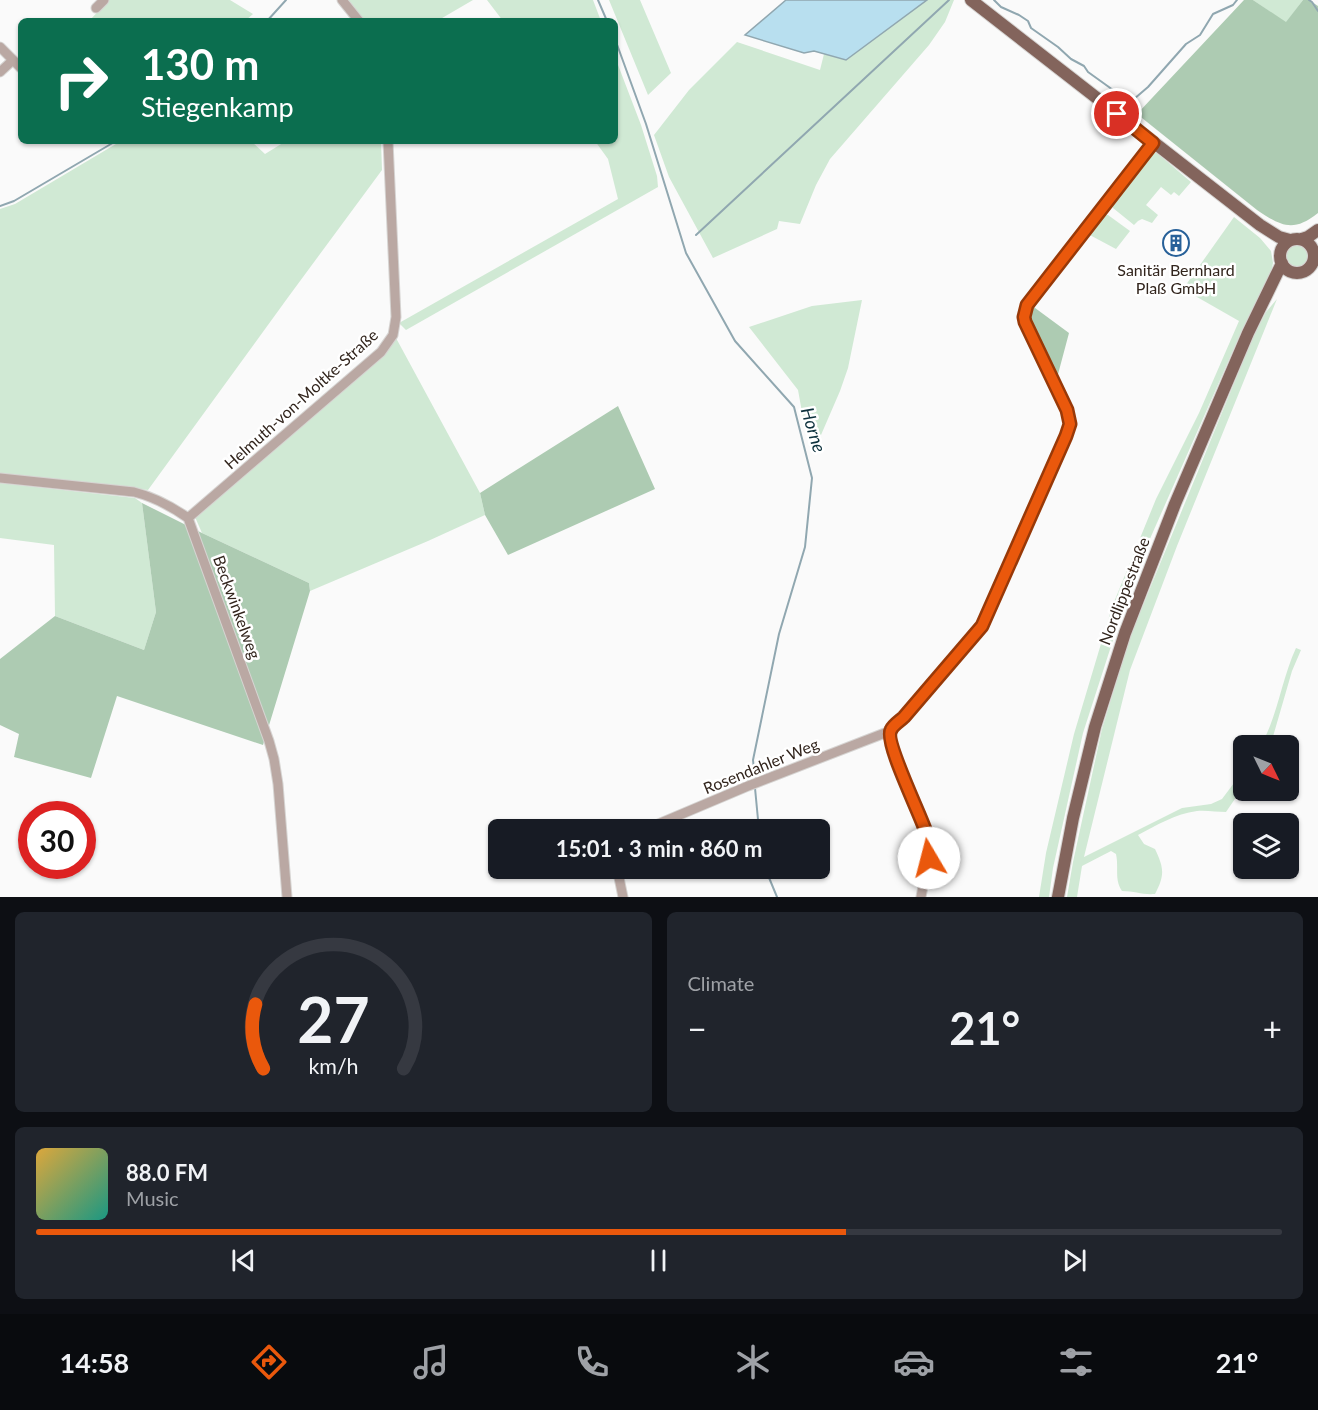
<!DOCTYPE html>
<html lang="en">
<head>
<meta charset="utf-8">
<style>
  :root { --surface:#171b24; --page:#20242c; --text:#f1f3f6; --muted:#9ea1a6; --line:#363941; --accent:#ea580c }
  body { margin:0; font-family:Lato,sans-serif; background:var(--page); color:var(--text); height:100vh; display:flex; flex-direction:column; font-size:22px; white-space:nowrap }
  * { box-sizing:border-box; margin:0 }
  p { font-size:20px; color:var(--muted) }
  .icon { flex:none; width:33px; height:33px; fill:none; stroke:currentColor; stroke-width:2; stroke-linecap:round; stroke-linejoin:round }
  .map { position:relative; height:897px; overflow:hidden }
  .sheet { display:flex; flex-direction:column; gap:15px; padding:15px; background:#0d0f14; flex:1 }
  .sheet>* { flex:none }
  .banner { position:absolute; left:18px; top:18px; width:600px; height:126px; border-radius:9px; box-shadow:0 2px 4px #0004; background:#0b6e4f; color:#fff; overflow:hidden }
  .needle { width:39px; rotate:133deg }
  .fabs { position:absolute; left:1233px; top:735px; display:grid; gap:12px }
  .fabs a { display:grid; place-items:center; width:66px; height:66px; border-radius:9px; background:var(--surface); box-shadow:0 2px 4px #0004; font-size:30px }
  .speed { position:absolute; left:18px; top:801px; display:flex; gap:12px; font-size:30px; font-weight:700; text-align:center }
  .speed>* { display:grid; place-content:center; width:78px; height:78px; border-radius:50%; background:var(--surface); box-shadow:0 2px 4px #0004; line-height:1 }
  .speed .limit { border:9px solid #d22; background:#fff; color:#111 }
  .pin { position:absolute; display:grid; place-items:center; width:51px; height:51px; color:#fff; margin:-26px; border:3px solid #fff; border-radius:50%; box-shadow:0 2px 6px #0007 }
  .me { position:absolute; width:66px; margin:-33px; rotate:352deg; stroke-linejoin:round; filter:drop-shadow(0 0 4px #0008) }
  .turn { display:flex; align-items:center; gap:21px; height:126px; padding:0 24px; font-size:27px }
  .turn .icon { width:78px; height:78px; stroke-width:2.5 }
  .turn b { display:block; font-size:42px; line-height:51px }
  .big { font-size:45px; font-weight:700; line-height:1.1 }
  .sheet .card { flex:1; display:flex; flex-direction:column; justify-content:center; gap:9px; min-width:0; padding:0 21px; border-radius:9px; background:var(--page) }
  .sheet .dial { align-items:center; gap:0 }
  .dial svg { height:156px; overflow:visible; fill:none; stroke:var(--line); stroke-width:7; stroke-linecap:round; text-anchor:middle }
  .dial text { fill:var(--text); stroke:none }
  .song { display:flex; align-items:center; gap:18px }
  .cover { width:72px; height:72px; border-radius:9px; background:linear-gradient(135deg,hsl(40 70% 55%),hsl(170 70% 35%)) }
  .played { height:6px; border-radius:3px; background:linear-gradient(90deg,var(--accent) 65%,var(--line) 65%) }
  .keys { display:flex; justify-content:space-around; direction:ltr }
  .heat { display:flex; justify-content:space-between; align-items:center; font-size:33px; direction:ltr }
  .sheet .tiles { flex:1; display:grid; gap:15px; grid-template-columns:1fr 1fr }
  .card:last-child { grid-column:span 2 }
  .trip { position:absolute; left:488px; top:819px; width:342px; height:60px; border-radius:9px; background:var(--surface); box-shadow:0 2px 4px #0004; font-weight:700; line-height:60px; text-align:center }
  .dock { display:flex; height:96px; justify-content:space-around; align-items:center; background:#090b0e; color:var(--muted) }
  .dock .icon { width:42px; height:42px }
  .dock .selected { color:var(--accent) }
  .dock b { font-size:27px; color:var(--text) }
  .map>svg:first-child { display:block }
  .green { fill:#d0e9d4 }
  .forest { fill:#adcbb2 }
  .water { fill:#b8dfef; stroke:#90a7b0; stroke-width:1.5 }
  .lines { fill:none; stroke-linecap:round; stroke-linejoin:round }
  .stream { stroke:#90a7b0; stroke-width:2 }
  .minor-casing { stroke:#d6d4d2; stroke-width:11 }
  .major-casing { stroke:#d6d4d2; stroke-width:14 }
  .minor { stroke:#baa8a3; stroke-width:9 }
  .major { stroke:#83645c; stroke-width:12 }
  .route-casing { stroke:#983908; stroke-width:15 }
  .route { stroke:#ea580c; stroke-width:10 }
  .labels { text-anchor:middle; stroke-width:5; stroke-linejoin:round; paint-order:stroke }
  .poi-label { font-size:16px; fill:#32251d; stroke:#fff }
  .street-label { font-size:16px; fill:#32251d; stroke:#fff }
  .water-label { font-size:18px; font-style:italic; fill:#0d313d; stroke:#fff }
</style>
</head>
<body>
<div class="map">
<svg width="1318" height="897" viewBox="0 0 1318 897">
  <rect width="100%" height="100%" fill="#fafafa"/>
  <path class="green" d="M109,0H230L253,14L245,21H89Z
    M347,0H473L437,21H364Z
    M487,0H593L601,21H503Z
    M609,0H640L671,73L648,95Z
    M927,0H954L945,22L929,45L830,159L816,185L800,224L779,221L777,229L713,258L669,177L654,135L689,90L737,42L820,70L824,54L846,60Z
    M1253,0H1303L1286,23Z
    M615,57L641,125L657,176L658,187L406,330L399,323L618,199L608,159L595,141H615Z
    M121,141H251L265,154L286,141H381L382,170L289,296L148,490L0,474V209L15,204Z
    M1153,152L1157,153L1191,182L1179,196L1174,192L1171,195L1161,187L1146,205L1158,215L1152,223L1142,219L1138,221L1134,225L1113,208L1111,205L1112,202L1149,155Z
    M1102,214L1108,215L1130,231L1116,249L1086,233Z
    M1234,217L1260,238L1271,251L1273,263L1271,273L1243,328L1134,575L1083,733L1053,868L1049,897H1039L1046,853L1074,734L1112,607L1156,499L1199,413L1239,321L1183,289Z
    M1283 256a14 14 0 1 1 28 0a14 14 0 1 1-28 0Z
    M1277,299L1177,546L1130,670L1084,857L1182,808L1211,804L1222,799L1243,771V787L1226,812C1217,812 1206,810 1197,811C1175,814 1157,825 1138,835L1144,844L1155,849C1164,868 1165,875 1155,894C1142,895 1135,891 1122,891C1114,879 1119,868 1116,854L1111,851L1082,866L1077,897H1067L1073,862L1102,729L1130,637L1253,337L1266,312Z
    M862,300L848,368L840,391L821,435L804,423L798,390L749,327L812,306Z
    M396,338L480,493L485,515L428,541L310,591L309,583L202,533L195,517Z
    M0,483L135,498L142,503L156,612L144,650L55,616L54,545L0,538Z
    M1296,648L1301,650L1292,671L1272,740L1269,745H1261C1277,718 1282,678 1296,648Z"/>
  <path class="forest" d="M1244,0H1253L1286,22L1303,0H1309L1318,6V213C1293,233 1281,226 1257,210L1137,114Z
    M1031,305L1069,333L1057,378L1029,321L1028,317Z
    M618,406L655,489L508,555L485,515L480,493Z
    M142,503L202,533L309,583L310,591L263,745L117,696L91,778L14,757L19,734L0,725V659L55,616L144,650L156,612Z"/>
  <path class="water" d="M786,0H927L846,60L814,51L804,53L745,35Z"/>
  <g class="lines">
    <path class="stream" d="M598,0L607,21
      M994,0L1001,7L1019,15L1028,21L1031,28L1058,47L1071,59L1084,66L1088,72L1127,100L1134,99L1148,87L1186,44L1200,35L1213,14L1233,5L1237,0
      M1309,0L1312,2L1318,11
      M267,21L286,0
      M615,39L646,124L686,253L735,341L794,407L812,478L805,547L779,634L753,760L755,779
      M0,206L14,201L116,141
      M696,235L949,0
      M755,788L759,830
      M765,868L777,897"/>
    <defs>
      <path id="minor" d="M342,0L359,21
        M96,8L104,0
        M0,47L21,68
        M0,72L13,60
        M0,478L134,492C154,497 171,506 188,518L269,741L274,759L278,784L287,897
        M188,518L381,352L393,335L396,317L388,141
        M644,830L748,786L890,731
        M617,868L623,897
        M921,897C925,875 931,855 926,833C920,818 885,741 890,730C893,726 900,721 904,717L982,626L1069,429L1067,410L1025,322L1024,317L1027,305L1153,143"/>
      <path id="major" d="M971,0L1260,225L1279,237L1290,240
        M1302,239L1308,237L1318,230
        M1280 256a17 17 0 1 1 34 0a17 17 0 1 1-34 0Z
        M1058,897L1073,818L1095,727L1125,633L1175,504L1248,333L1282,263"/>
    </defs>
    <use href="#minor" class="minor-casing"/>
    <use href="#major" class="major-casing"/>
    <use href="#minor" class="minor"/>
    <use href="#major" class="major"/>
  </g>
  <g class="lines">
    <defs>
      <path id="route" d="M929,858C929,850 929,842 927,835C922,817 884,742 891,730C893,725 900,721 904,717L982,626L1066,436L1070,424L1067,410L1025,322L1024,317L1027,305L1153,143L1117,114"/>
    </defs>
    <use href="#route" class="route-casing"/>
    <use href="#route" class="route"/>
  </g>
  <defs>
    <symbol id="building-ring" viewBox="-11 -11 22 22"><circle r="9.5" fill="#fff" stroke="#286199" stroke-width="1.5"/><path d="M-4-6H4V6H1V3H-1V6H-4ZM-2.5-4.3h1.7v1.8h-1.7ZM.8-4.3h1.7v1.8H.8ZM-2.5-1h1.7V.8h-1.7ZM.8-1h1.7V.8H.8Z" fill="#286199"/></symbol>
  </defs>
  <g fill-rule="evenodd">
    <use href="#building-ring" x="1161" y="228" width="30" height="30"/>
  </g>
  <g class="labels">
    <g class="poi-label">
      <text x="1176" y="276">Sanitär Bernhard<tspan x="1176" dy="18">Plaß GmbH</tspan></text>
    </g>
    <g class="street-label">
      <text transform="translate(301 399) rotate(-42)" y="6">Helmuth-von-Moltke-Straße</text>
      <text transform="translate(1124 591) rotate(-69)" y="6">Nordlippestraße</text>
      <text transform="translate(237 607) rotate(70)" y="6">Beckwinkelweg</text>
      <text transform="translate(761 766) rotate(-22)" y="6">Rosendahler Weg</text>
    </g>
    <g class="water-label">
      <text transform="translate(813 430) rotate(73)" y="6">Horne</text>
    </g>
  </g>
</svg>
<div class="fabs">
<a><svg class="needle" viewBox="-14 -14 28 28"><path d="M0-13l5 13h-10z" fill="#e53935"/><path d="M0 13l5-13h-10z" fill="#9ea1a6"/></svg></a>
<a><svg class="icon" aria-label="layers" viewBox="0 0 24 24"><path d="M12 4l9 5-9 5-9-5zM3 14l9 5 9-5"/></svg></a>
</div>
<div class="speed"><div class="limit">30</div></div>
<div class="pin" style="left:1117px;top:114px;background:#d93025"><svg class="icon" aria-label="arrive" viewBox="0 0 24 24"><path d="M6 21V4h12l-3 4 3 4H6"/></svg></div>
<svg class="me" style="left:929px;top:858px" viewBox="-20 -20 40 40"><circle r="19" fill="#fff"/><path d="M0-13L10 11 0 6-10 11z" fill="#ea580c"/></svg>
<div class="trip">15:01 · 3 min · 860 m</div>
<div class="banner">
<div class="turn"><svg class="icon" aria-label="right" viewBox="0 0 24 24"><path d="M7 20v-9h11M14 6l5 5-5 5"/></svg><div><b>130 m</b>Stiegenkamp</div></div>
</div>
</div>
<section class="sheet">
<div class="tiles">
<div class="card dial"><svg viewBox="0 0 100 80">
<path d="M14 69A42 42 0 1 1 86 69"/>
<path d="M14 69A42 42 0 0 1 10 36" stroke="#ea580c"/>
<text x="50" y="56" font-size="32" font-weight="700">27</text>
<text x="50" y="72" font-size="11">km/h</text>
</svg></div>
<div class="card"><p>Climate</p>
<div class="heat"><a>−</a><b class="big">21°</b><a>+</a></div>
</div>
<div class="card">
<div class="song"><i class="cover"></i><div><b>88.0 FM</b><p>Music</p></div></div>
<div class="played"></div>
<div class="keys"><svg class="icon" aria-label="previous" viewBox="0 0 24 24"><path d="M18 5L8 12l10 7zM5 5v14"/></svg><svg class="icon" aria-label="pause" viewBox="0 0 24 24"><path d="M8 5v14M16 5v14"/></svg><svg class="icon" aria-label="next" viewBox="0 0 24 24"><path d="M6 5l10 7-10 7zM19 5v14"/></svg></div>
</div>
</div>
</section>
<nav class="dock">
<b>14:58</b>
<svg class="icon selected" aria-label="directions" viewBox="0 0 24 24"><path d="M12 3l9 9-9 9-9-9zM9 14v-3h6M13 9l2 2-2 2"/></svg>
<svg class="icon" aria-label="music" viewBox="0 0 24 24"><path d="M9 18V5l10-2v13"/><circle cx="6" cy="18" r="3"/><circle cx="16" cy="16" r="3"/></svg>
<svg class="icon" aria-label="phone" viewBox="0 0 24 24"><path d="M5 4h4l2 5-3 2q2 4 5 5l2-3 5 2v4C11 20 4 13 5 4z"/></svg>
<svg class="icon" aria-label="climate" viewBox="0 0 24 24"><path d="M12 3v18M4 7l16 10M4 17L20 7"/></svg>
<svg class="icon" aria-label="car" viewBox="0 0 24 24"><path d="M5 17H2v-5l4-1 3-4h7l3 4 3 1v5h-3M9 17h6M6 11h13"/><circle cx="7" cy="17" r="2"/><circle cx="17" cy="17" r="2"/></svg>
<svg class="icon" aria-label="filters" viewBox="0 0 24 24"><path d="M4 7h16M4 17h16"/><circle cx="9" cy="7" r="2"/><circle cx="15" cy="17" r="2"/></svg>
<b>21°</b>
</nav>
</body>
</html>
